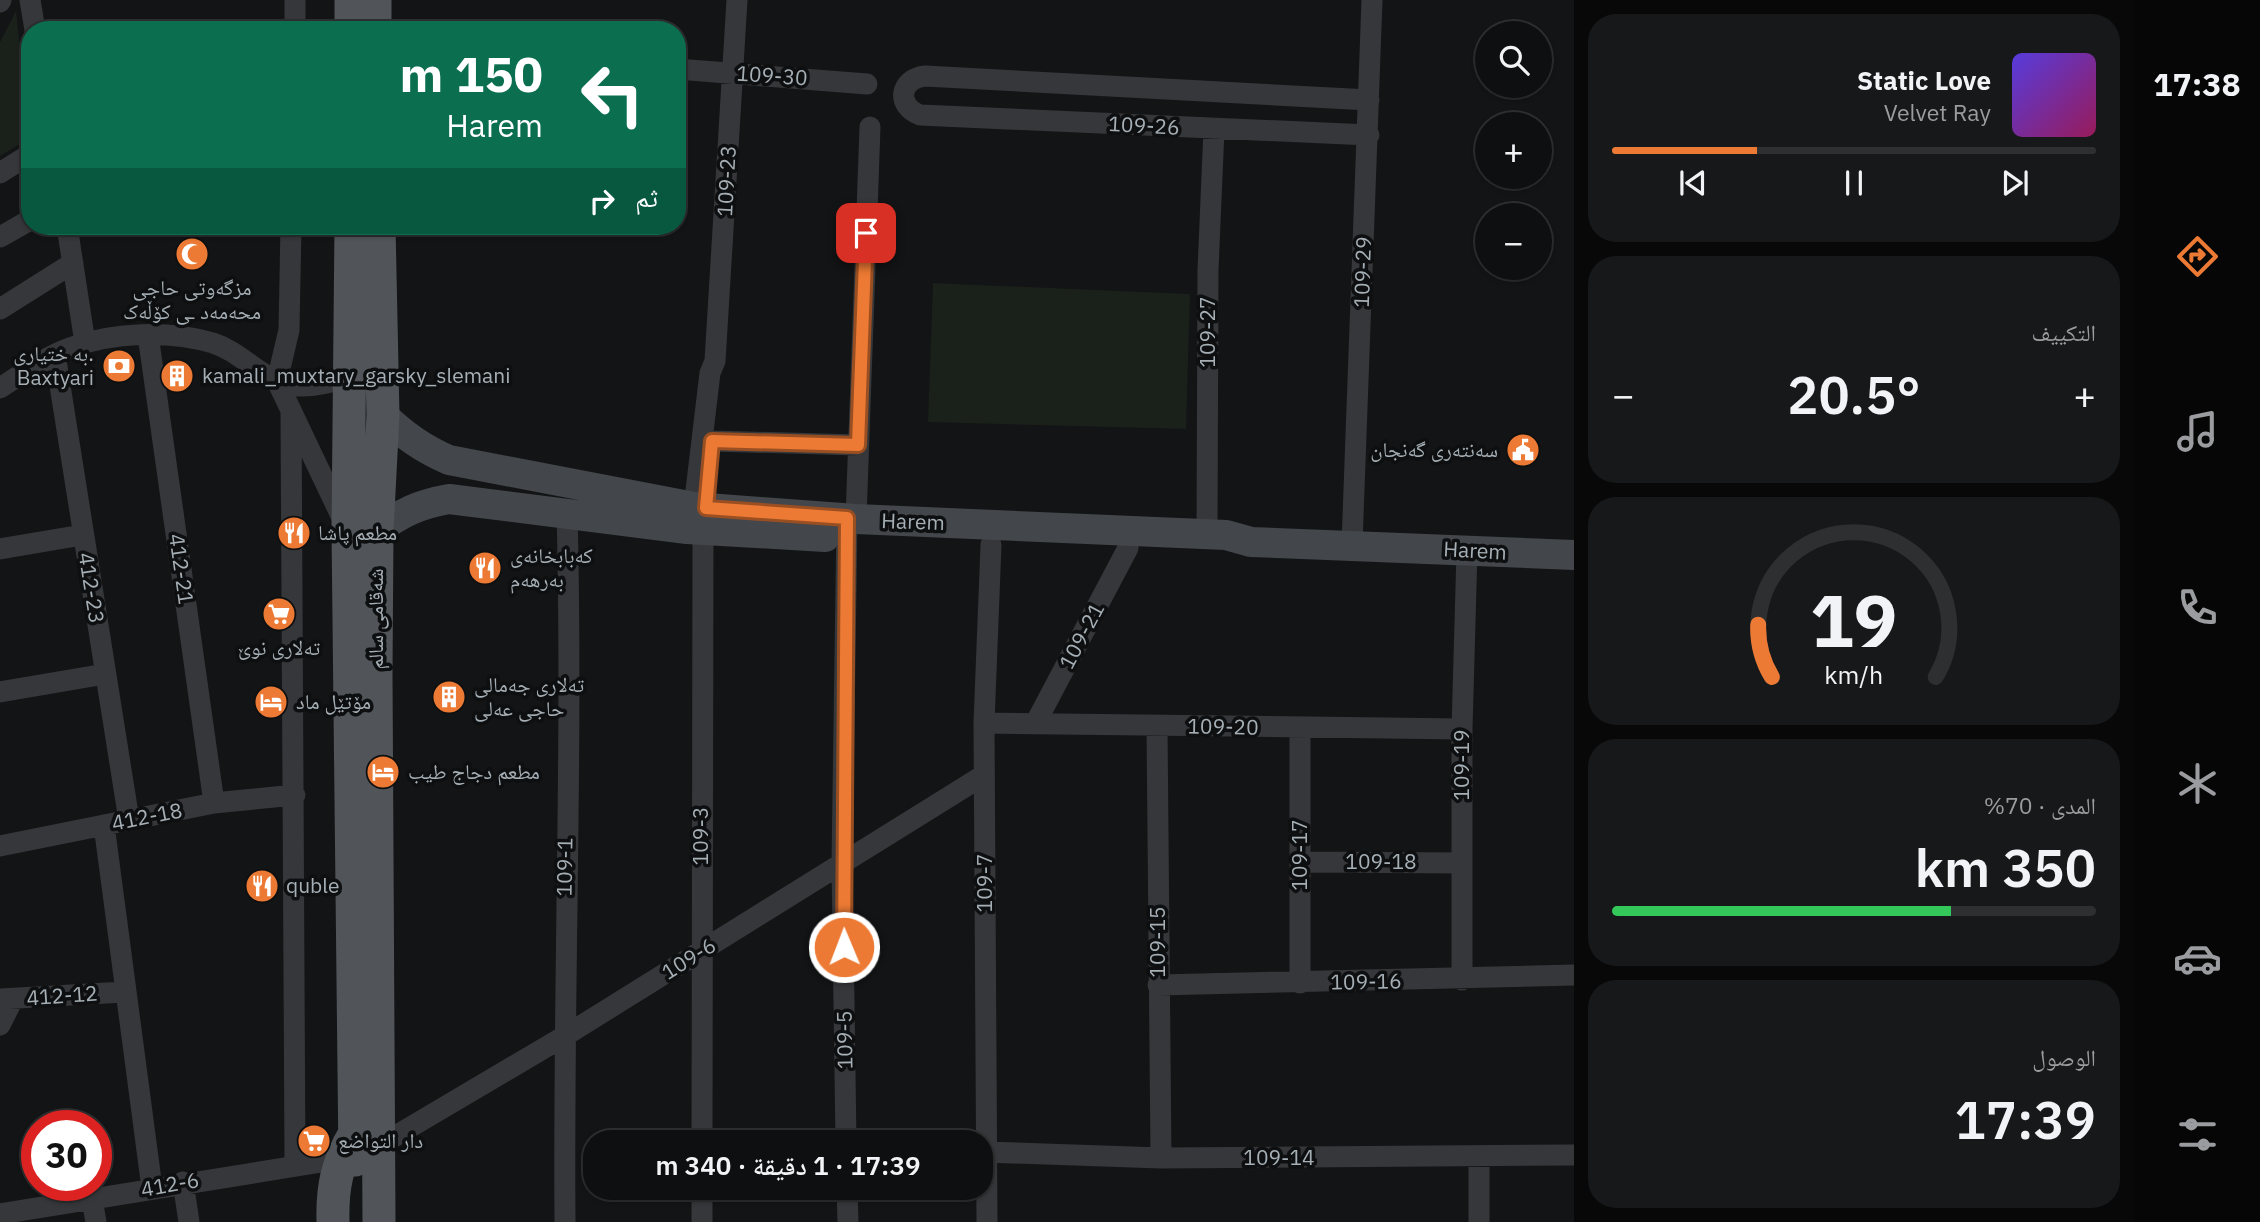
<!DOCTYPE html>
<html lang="ar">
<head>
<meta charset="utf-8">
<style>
  :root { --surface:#0e0f10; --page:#171819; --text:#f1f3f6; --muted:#9b9c9f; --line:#2e2f30; --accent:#ed7a34 }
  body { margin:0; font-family:"IBM Plex Sans","Noto Naskh Arabic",sans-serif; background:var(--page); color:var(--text); direction:rtl; height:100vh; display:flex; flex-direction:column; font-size:26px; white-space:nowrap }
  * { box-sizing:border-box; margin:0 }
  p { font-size:23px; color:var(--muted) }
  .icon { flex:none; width:38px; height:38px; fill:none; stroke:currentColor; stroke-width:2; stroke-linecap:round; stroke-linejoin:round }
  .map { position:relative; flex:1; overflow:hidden; direction:ltr }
  .drawer { display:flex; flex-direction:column; gap:14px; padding:14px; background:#080809; width:560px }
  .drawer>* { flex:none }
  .hud { position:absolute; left:21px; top:21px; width:665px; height:214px; border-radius:28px; box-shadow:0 2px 5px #0004,0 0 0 2px var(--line); direction:rtl; background:#0b6e4f; color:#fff; overflow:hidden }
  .tools { position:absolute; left:1475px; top:21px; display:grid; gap:14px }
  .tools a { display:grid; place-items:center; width:77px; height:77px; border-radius:50%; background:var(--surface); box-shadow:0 2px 5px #0004,0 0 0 2px var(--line); font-size:35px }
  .speed { position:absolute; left:21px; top:1110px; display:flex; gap:14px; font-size:35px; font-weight:700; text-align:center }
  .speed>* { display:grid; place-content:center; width:91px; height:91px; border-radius:50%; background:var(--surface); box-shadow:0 2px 5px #0004,0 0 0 2px var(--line); line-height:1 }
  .speed .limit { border:10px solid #d22; background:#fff; color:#111 }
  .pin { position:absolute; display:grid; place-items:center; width:60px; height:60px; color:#fff; margin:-30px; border-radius:14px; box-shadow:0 4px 10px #0006 }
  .me { position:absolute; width:77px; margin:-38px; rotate:359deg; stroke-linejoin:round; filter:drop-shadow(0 0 5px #0008) }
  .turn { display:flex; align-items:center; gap:24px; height:147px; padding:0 28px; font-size:32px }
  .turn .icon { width:91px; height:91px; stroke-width:2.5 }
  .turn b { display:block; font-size:49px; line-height:60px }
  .then { display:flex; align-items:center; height:66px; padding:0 28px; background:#0003; gap:14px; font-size:26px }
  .big { font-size:52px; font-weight:600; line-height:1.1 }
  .drawer .card { flex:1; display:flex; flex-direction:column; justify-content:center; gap:10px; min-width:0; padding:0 24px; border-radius:28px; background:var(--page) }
  .drawer .dial { align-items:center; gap:0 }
  .dial svg { height:182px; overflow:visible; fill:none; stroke:var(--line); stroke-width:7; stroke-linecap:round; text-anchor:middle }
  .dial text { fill:var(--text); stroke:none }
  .song { display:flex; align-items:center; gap:21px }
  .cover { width:84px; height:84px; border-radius:10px; background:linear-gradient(135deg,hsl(250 70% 55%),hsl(330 70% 35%)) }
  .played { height:7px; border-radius:4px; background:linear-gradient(90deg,var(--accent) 30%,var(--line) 30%) }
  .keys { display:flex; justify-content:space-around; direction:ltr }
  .heat { display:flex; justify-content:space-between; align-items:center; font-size:38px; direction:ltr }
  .charge { height:10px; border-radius:5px; background:linear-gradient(90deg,#34c759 70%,var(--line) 0) }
  .trip { position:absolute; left:583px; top:1130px; width:410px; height:70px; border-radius:28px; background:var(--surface); box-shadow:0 2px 5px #0004,0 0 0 2px var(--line); font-weight:600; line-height:70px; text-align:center; direction:rtl }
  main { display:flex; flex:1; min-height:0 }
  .tab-bar { display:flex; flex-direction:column; width:126px; justify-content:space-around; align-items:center; background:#060606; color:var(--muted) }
  .tab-bar .icon { width:49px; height:49px }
  .tab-bar .active { color:var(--accent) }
  .tab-bar b { font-size:32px; color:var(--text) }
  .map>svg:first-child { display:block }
  .green { fill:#1a201a }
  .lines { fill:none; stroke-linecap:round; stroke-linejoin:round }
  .street { stroke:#35373a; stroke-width:21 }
  .secondary { stroke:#43464a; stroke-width:30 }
  .primary { stroke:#515559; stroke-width:33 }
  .route-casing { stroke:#9a4f22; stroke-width:18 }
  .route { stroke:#ed7a34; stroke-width:12 }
  .labels { text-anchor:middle; stroke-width:7; stroke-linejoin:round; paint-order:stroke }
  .street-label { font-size:21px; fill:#a5afb5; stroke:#0e0f10 }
  .poi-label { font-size:21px; fill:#a5afb5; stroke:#0e0f10; text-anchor:start }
</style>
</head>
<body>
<main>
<nav class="tab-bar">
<b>17:38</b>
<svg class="icon active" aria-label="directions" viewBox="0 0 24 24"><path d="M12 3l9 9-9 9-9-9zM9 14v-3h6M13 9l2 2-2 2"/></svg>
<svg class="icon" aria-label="music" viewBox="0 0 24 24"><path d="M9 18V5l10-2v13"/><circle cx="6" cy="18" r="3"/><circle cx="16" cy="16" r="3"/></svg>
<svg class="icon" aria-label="phone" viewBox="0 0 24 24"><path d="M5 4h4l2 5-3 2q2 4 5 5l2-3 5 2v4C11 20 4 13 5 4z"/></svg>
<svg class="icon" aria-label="climate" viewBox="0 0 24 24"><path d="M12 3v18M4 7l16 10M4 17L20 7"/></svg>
<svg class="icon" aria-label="car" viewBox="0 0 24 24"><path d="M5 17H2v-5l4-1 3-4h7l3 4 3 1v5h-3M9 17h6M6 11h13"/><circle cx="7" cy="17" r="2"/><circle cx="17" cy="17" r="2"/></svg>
<svg class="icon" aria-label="filters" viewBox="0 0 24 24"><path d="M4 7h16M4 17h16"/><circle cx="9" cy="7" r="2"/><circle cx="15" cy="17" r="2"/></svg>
</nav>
<section class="drawer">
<div class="card">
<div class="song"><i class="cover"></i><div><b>Static Love</b><p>Velvet Ray</p></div></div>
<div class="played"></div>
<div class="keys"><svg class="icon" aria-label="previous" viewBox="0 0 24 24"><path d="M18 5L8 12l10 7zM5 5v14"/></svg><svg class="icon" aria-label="pause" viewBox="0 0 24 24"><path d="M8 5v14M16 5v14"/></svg><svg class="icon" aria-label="next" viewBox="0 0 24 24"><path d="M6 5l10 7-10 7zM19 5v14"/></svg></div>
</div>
<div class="card"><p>التكييف</p>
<div class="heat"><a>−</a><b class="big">20.5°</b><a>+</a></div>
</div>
<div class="card dial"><svg viewBox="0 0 100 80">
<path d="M14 69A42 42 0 1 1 86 69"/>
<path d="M14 69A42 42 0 0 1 8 46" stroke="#ed7a34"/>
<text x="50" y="56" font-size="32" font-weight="700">19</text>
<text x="50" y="72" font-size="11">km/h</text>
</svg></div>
<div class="card"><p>المدى · 70%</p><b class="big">350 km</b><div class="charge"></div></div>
<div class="card"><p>الوصول</p><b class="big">17:39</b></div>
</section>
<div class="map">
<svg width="1574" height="1222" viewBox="0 0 1574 1222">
  <rect width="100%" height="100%" fill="#131415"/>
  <path class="green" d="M16,11L30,138L0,156V42Z
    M933,283L1190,294L1186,429L928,422Z"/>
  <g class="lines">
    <path class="street" d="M30,0L35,30
      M0,2L1,0
      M295,30V0
      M677,69L867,84
      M1369,135L920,115C896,106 899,79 925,76L1369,100
      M0,173L30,154
      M67,226L85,343
      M291,226L289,330L277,381L344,522
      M0,237L30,220
      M0,309L73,263
      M148,335L214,803
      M55,354L129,820
      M0,388C22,374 45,357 70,348C112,332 169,330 213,343C238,351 254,371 277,381C299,391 329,384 350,376
      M291,410L295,1164
      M712,441L858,445
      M694,507L710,373L715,361L737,0
      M856,519L870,127
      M1207,534L1208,270L1214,129
      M1352,544L1372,0
      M0,549L82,535
      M0,692L105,674
      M984,723L1462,729
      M1035,724L1128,548
      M1157,726L1161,1158
      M104,825L152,1188
      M0,846L214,803L295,795
      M1300,862L1462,863
      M1462,980V729L1467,551
      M1300,983V728
      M1158,985L1574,975
      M0,999L124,992
      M0,1025L13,999
      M392,1138L563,1037L984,775
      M702,1143L703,530
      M846,1143L842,863L847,518
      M985,1152L1161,1158L1574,1155
      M183,1182L189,1222
      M702,1188V1222
      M847,1188L848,1222
      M92,1199L96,1222
      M0,1214L340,1159
      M565,1222C563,985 573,749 567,512
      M987,1222L984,723L991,545
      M1479,1222V1157"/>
    <path class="secondary" d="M383,415C403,435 423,449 449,460L694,507L856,519L1226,535L1251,542L1574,555
      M377,531C400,513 420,504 449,499L687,529L825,537"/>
    <path class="primary" d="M351,30V0
      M375,30V0
      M351,226L348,529L355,1160
      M379,226L383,415L377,531L376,673L379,1222
      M333,1222C332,1187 337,1163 355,1133"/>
  </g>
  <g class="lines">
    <defs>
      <path id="route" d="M844,947L847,518L706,508L712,441L858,445L866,233"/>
    </defs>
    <use href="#route" class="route-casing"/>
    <use href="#route" class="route"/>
  </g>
  <defs>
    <symbol id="mosque-disc" viewBox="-11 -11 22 22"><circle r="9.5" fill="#ed7a34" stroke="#0e0f10"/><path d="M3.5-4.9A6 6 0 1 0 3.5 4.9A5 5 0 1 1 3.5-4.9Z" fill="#fff"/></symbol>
    <symbol id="bank-disc" viewBox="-11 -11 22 22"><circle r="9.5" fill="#ed7a34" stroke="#0e0f10"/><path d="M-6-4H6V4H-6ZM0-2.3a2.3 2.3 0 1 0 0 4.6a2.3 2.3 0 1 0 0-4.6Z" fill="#fff"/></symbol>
    <symbol id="building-disc" viewBox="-11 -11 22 22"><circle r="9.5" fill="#ed7a34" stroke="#0e0f10"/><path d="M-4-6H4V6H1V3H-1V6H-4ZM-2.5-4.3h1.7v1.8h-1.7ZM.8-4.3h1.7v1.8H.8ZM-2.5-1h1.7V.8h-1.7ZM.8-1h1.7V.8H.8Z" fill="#fff"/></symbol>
    <symbol id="civic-disc" viewBox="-11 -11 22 22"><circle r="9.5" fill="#ed7a34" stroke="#0e0f10"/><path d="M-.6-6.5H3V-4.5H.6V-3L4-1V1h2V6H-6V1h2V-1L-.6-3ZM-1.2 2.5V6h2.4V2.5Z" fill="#fff"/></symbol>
    <symbol id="restaurant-disc" viewBox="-11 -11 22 22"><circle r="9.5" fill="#ed7a34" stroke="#0e0f10"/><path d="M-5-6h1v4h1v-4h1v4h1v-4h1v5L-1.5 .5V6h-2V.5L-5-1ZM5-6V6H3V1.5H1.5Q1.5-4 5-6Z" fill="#fff"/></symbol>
    <symbol id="supermarket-disc" viewBox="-11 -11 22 22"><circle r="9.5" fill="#ed7a34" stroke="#0e0f10"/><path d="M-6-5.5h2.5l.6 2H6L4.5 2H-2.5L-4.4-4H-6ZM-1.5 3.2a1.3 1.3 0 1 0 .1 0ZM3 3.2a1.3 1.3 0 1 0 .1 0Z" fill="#fff"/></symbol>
    <symbol id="hotel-disc" viewBox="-11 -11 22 22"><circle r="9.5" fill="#ed7a34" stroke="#0e0f10"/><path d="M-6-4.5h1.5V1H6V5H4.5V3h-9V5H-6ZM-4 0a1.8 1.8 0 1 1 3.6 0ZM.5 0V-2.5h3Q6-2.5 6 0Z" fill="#fff"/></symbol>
  </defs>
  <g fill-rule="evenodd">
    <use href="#mosque-disc" x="173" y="235" width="38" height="38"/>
    <use href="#bank-disc" x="100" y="347" width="38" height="38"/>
    <use href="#building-disc" x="158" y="357" width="38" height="38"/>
    <use href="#civic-disc" x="1504" y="431" width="38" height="38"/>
    <use href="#restaurant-disc" x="275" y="514" width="38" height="38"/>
    <use href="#restaurant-disc" x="466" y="549" width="38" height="38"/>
    <use href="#supermarket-disc" x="260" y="595" width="38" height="38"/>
    <use href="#building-disc" x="430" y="678" width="38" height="38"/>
    <use href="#hotel-disc" x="252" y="683" width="38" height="38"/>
    <use href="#hotel-disc" x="364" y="753" width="38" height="38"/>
    <use href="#restaurant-disc" x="243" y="867" width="38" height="38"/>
    <use href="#supermarket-disc" x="295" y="1122" width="38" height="38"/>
  </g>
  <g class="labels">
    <g class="street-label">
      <text transform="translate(772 76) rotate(4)" y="7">109-30</text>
      <text transform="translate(1144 126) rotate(3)" y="7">109-26</text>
      <text transform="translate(727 181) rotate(-87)" y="7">109-23</text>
      <text transform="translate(1363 272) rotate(-88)" y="7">109-29</text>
      <text transform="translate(1208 332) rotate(-90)" y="7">109-27</text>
      <text transform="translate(913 522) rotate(2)" y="7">Harem</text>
      <text transform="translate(1475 551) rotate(3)" y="7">Harem</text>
      <text transform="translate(181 569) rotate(82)" y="7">412-21</text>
      <text transform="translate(91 588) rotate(81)" y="7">412-23</text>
      <text transform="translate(376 619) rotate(-90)" y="7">شەقامی سالم</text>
      <text transform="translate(1082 636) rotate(-62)" y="7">109-21</text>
      <text transform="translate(1223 727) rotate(1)" y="7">109-20</text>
      <text transform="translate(1462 765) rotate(-90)" y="7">109-19</text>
      <text transform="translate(147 817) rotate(-11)" y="7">412-18</text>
      <text transform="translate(701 836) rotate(-90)" y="7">109-3</text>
      <text transform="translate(1300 855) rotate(-90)" y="7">109-17</text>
      <text x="1381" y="869">109-18</text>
      <text transform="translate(565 867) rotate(-89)" y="7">109-1</text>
      <text transform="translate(985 883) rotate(-90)" y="7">109-7</text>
      <text transform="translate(1158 942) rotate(-90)" y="7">109-15</text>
      <text transform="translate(689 959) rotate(-32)" y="7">109-6</text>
      <text transform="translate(1366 982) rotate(-1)" y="7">109-16</text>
      <text transform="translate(62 996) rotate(-4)" y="7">412-12</text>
      <text transform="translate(845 1040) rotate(-91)" y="7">109-5</text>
      <text x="1279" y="1165">109-14</text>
      <text transform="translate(170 1185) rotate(-10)" y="7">412-6</text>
    </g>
    <g class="poi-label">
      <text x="192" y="295" text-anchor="middle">مزگەوتی حاجی<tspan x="192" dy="24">محەمەد ـی کۆڵەک</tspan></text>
      <text x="94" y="361" text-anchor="end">به ختیاری.<tspan x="94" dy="24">Baxtyari</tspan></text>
      <text x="202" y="383">kamali_muxtary_garsky_slemani</text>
      <text x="1498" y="457" text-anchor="end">سەنتەری گەنجان</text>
      <text x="318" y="540">مطعم پاشا</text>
      <text x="510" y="563">کەبابخانەی<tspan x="510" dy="24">بەرهەم</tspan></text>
      <text x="279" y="655" text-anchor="middle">تەلاری نوێ</text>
      <text x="474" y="692">تەلاری جەمالی<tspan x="474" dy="24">حاجی عەلی</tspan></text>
      <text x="296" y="709">مۆتێل ماد</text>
      <text x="408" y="779">مطعم دجاج طيب</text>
      <text x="286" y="893">quble</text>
      <text x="338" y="1148">دار التواضع</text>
    </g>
  </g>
</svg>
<div class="tools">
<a><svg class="icon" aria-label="search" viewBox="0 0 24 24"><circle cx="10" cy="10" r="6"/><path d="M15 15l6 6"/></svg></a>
<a>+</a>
<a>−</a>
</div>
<div class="speed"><div class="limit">30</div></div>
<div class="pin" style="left:866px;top:233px;background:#d93025"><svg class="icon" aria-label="arrive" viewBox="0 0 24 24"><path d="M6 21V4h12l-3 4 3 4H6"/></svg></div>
<svg class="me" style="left:844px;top:947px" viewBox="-20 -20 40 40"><circle r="17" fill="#ed7a34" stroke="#fff" stroke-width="3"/><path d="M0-11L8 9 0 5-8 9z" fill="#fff"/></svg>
<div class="trip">17:39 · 1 دقيقة · 340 m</div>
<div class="hud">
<div class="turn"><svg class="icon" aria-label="left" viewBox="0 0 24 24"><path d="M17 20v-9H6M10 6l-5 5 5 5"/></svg><div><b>150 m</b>Harem</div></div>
<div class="then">ثم<svg class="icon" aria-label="right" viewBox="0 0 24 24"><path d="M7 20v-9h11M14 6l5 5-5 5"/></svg></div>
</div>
</div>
</main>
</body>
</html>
